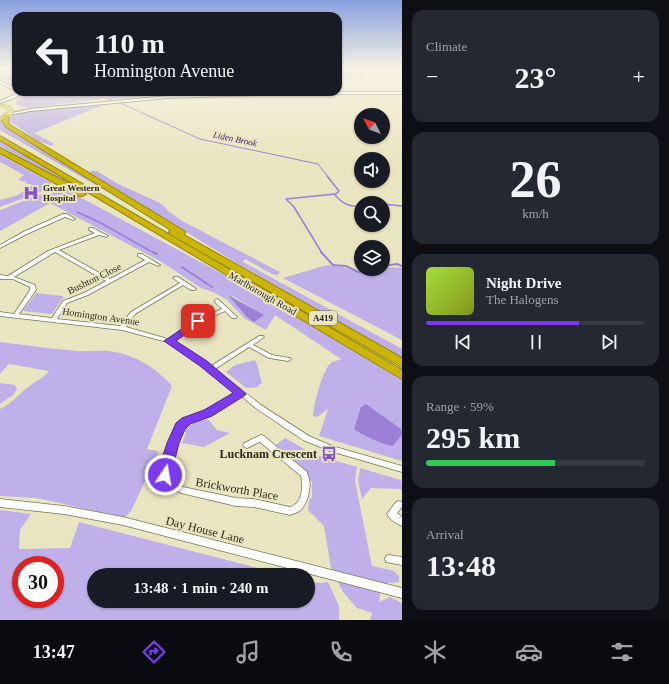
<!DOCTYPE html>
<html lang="en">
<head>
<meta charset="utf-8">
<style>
  :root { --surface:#171b24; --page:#242831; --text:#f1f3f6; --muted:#9ea1a6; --line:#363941; --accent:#7c3aed }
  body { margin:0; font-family:Georgia,serif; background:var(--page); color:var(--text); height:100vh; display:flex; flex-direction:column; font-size:15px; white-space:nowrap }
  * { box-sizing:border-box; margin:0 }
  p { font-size:13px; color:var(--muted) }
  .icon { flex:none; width:22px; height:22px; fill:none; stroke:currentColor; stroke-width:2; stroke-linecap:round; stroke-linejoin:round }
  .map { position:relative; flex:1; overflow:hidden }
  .sheet { display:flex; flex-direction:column; gap:10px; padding:10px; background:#0d0f14; width:267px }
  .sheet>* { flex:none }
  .hud { position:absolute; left:12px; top:12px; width:330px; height:84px; border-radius:12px; box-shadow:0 1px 3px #0004; background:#171b24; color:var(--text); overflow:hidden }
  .needle { width:26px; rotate:312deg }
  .tools { position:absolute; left:354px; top:108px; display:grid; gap:8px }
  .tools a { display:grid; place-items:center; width:36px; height:36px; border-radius:50%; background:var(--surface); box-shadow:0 1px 3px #0004; font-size:20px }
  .speed { position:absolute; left:12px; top:556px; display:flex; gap:8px; font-size:20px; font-weight:700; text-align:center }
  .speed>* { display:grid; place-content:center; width:52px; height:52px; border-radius:50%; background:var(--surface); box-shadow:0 1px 3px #0004; line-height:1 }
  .speed .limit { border:6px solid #d22; background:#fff; color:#111 }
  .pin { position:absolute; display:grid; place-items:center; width:34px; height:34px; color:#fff; margin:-17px; border-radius:8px; box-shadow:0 2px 6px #0006 }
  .me { position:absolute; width:44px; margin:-22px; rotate:12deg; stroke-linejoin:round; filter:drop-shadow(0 0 3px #0008) }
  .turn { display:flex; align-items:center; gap:14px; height:84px; padding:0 16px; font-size:18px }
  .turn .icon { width:52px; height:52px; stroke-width:2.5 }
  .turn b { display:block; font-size:28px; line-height:34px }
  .big { font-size:30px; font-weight:700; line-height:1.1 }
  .sheet .tile { flex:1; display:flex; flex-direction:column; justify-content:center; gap:6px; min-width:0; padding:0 14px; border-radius:12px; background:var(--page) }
  .sheet .dial { align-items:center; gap:0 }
  .dial b { font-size:52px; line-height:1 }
  .song { display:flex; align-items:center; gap:12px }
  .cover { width:48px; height:48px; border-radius:6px; background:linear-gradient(135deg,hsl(80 70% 55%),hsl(70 70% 35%)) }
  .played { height:4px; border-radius:2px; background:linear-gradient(90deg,var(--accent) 70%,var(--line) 70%) }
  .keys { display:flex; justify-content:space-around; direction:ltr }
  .heat { display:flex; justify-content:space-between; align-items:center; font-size:22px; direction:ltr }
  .charge { height:6px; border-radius:3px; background:linear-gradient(90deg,#34c759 59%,var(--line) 0) }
  .trip { position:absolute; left:87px; top:568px; width:228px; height:40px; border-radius:20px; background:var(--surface); box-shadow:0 1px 3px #0004; font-weight:700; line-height:40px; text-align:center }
  .menu { display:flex; height:64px; justify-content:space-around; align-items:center; background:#090b0e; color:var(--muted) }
  .menu .icon { width:28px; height:28px }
  .menu .on { color:var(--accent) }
  .menu b { font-size:18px; color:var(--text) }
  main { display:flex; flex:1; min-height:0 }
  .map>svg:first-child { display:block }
  .green { fill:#c0b0e9; fill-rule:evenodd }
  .water { fill:#9b80d5 }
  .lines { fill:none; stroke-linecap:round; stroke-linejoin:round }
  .stream-far2 { stroke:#9b80d5; stroke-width:1 }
  .stream-far1 { stroke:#9b80d5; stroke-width:1.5 }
  .stream { stroke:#9b80d5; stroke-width:2 }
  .street-casing { stroke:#7a7554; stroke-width:1.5 }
  .secondary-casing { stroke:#7a7554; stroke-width:2 }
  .primary-casing { stroke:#93840f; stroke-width:1 }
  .highway-casing { stroke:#93840f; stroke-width:2 }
  .street { fill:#fff; fill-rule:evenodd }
  .secondary { fill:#fff; fill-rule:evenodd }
  .primary { fill:#e0d36b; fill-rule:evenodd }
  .highway { fill:#cbb508; fill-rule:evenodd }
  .route { fill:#7c3aed; stroke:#51269a }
  .labels { text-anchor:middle; stroke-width:4; stroke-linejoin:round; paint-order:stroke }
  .far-water-label { font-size:9px; font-style:italic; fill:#44167b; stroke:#eae5c1 }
  .far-poi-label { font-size:9px; font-weight:bold; fill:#2c2a1c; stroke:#eae5c1; text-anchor:start }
  .shield { fill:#eae5c1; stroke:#65624e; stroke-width:1 }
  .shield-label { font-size:9px; font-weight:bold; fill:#2c2a1c }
  .street-label { font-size:10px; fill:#2c2a1c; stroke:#eae5c1 }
  .near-poi-label { font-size:12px; font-weight:bold; fill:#2c2a1c; stroke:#eae5c1; text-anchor:end }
  .near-street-label { font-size:12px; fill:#2c2a1c; stroke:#eae5c1 }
</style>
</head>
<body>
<main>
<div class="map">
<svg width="402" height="620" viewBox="0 0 402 620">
  <rect width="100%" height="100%" fill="#eae5c1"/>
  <path class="green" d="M0,69H16V79H14L16,80V86L3,80L8,78L0,77Z
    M338,69H402V71L361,73L365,76L338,78Z
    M26,92H81L103,99L35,107L26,108L17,105V101L25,96Z
    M87,92H146L150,96L111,99L107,98L108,97L107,96H101Z
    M103,105L34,133L53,143L54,144L51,146L37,140L8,120C16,108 66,106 81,107C88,107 96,105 103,105Z
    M0,120H2L4,126L125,202L0,130Z
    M0,135L303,311L0,136Z
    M0,141L94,197L0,146Z
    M0,155L52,183L50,186L53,187L0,207V200L18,195L33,185L25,183L26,182L18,180L24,175L0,162Z
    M91,171H97L116,183L158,202L164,206L168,211L184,222L280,272L278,275L272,274L245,259L243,262L402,349V357L238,264L94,175L90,172Z
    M65,189L232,279L402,380V461L319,436L328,409L317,417L313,416C314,404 322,369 332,362C335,361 339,360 341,359L275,315L266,330L244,318L226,299L213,292L201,288L160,261L50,203L0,231V210L50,191ZM231,295L263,315L247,317Z
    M327,265L343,267L356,272H362L369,269H383V267L402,268V340L283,278Z
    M36,293L64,296L52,314L23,311Z
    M0,342C26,345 53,349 79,351C88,352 97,350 107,351C133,353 155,367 172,386L147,449L158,451L156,458L131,511L125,517H120L55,502L36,498L0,496V409C12,403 18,395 28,387C35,381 44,378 49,371L9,364L0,374Z
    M255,360C259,367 259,375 262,382L257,387L249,388L245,387L226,372L235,365Z
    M0,383L15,385L17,389L13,395L0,404Z
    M208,419L217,430L230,433L204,447L182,443L186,433L184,431C190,423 198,421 208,419Z
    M285,438L313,454L357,467L355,481L372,566L394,571L399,576V582L381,584L379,602L390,597L402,603V620H370L372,613L357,608L343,592L331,568L324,526L308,510L309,500L312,497V482L308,479L306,471L276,445Z
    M360,468L401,480L402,489L371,488L362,499L358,481Z
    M0,510L31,514L20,530L19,549L70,548L79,522L285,575H94V601H308V581L320,583L328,582L339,606V620H0ZM21,565H55V599H21Z"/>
  <path class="water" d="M228,295L264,315L254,322L247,317Z
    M366,404L401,429L402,434L393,446C381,444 364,436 354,429L361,407Z"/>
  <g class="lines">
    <path class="stream-far2" d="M0,72L16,70
      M0,77L16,80
      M84,92L111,100
      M118,102L200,139L318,164L328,177"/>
    <path class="stream-far1" d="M327,176L339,191L335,195C343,204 349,207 361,206
      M383,204L402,206
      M77,212L99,222L154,253
      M322,253L294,207L286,199L335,194"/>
    <path class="stream" d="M153,252L157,254
      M321,252L333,265L346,266L358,272L370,269
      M383,266L397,264L402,266
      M182,267L212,287"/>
    <defs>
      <path id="street" d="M63,214H67L75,219L73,220L65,217L27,234L0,248V245L23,232Z
        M89,228H93L108,236L106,237L99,235L59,250L110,279L145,260L138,256V254H142L160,265L158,266L149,262L88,295L67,303L57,319L120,326L131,312L180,283L173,278L174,277H178L195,288L196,289L195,290H191L183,285L135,314L126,327L168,339L196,320L222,309L214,301L217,299L219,300L236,316L237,317L236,318H232L225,311L200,322L173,341L211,366L259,336H263L264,337L263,338L253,345L272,355L290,358L291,359L290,360L288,361L269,358L249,347L215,369L261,405L309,436L332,446L402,466V472L330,451L303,440L257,409L241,396C231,402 221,410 210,415C200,420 186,420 181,432L170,469V477L173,481L183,487L236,498L254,499L290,507C303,504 303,486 301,476L260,442L247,448L244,447L243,445L244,443L261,435L264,436L307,472L309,479L310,485L308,497L306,502L302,509L298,512L290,515L254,507L236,506L181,493L167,485L162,478V469L173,432L178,424L184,419L206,411L237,393L201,364L167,342L122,330L0,316V312L14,314L30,290V287L13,279H0V275L8,276L48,251L95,233L89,230ZM55,252L106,281L84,293L63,301L52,318L19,314L36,290L35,285L14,277Z
        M0,499L64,506L123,517L402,588V598L123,525L64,514L0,507Z
        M399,501L402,502V507L397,513L402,517V526C397,524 389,519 387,514L396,502Z
        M389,555L402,557V565L386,562L385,559L386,556Z"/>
      <path id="secondary" d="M0,81L16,89V91L0,83Z
        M16,92H20L17,97L0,103V101L14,95Z
        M277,92H402V94H282L168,98L30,111L9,115L7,114L30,109L168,96Z"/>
      <path id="primary" d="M0,104L10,106L13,111L10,116L0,120V117L9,111L6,108L0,106Z"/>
      <path id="highway" d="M6,114L9,116L8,121L10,125L184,231L185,233L184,235L402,358V367L170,234L169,232L171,230L6,127L2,121L3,116Z
        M0,136L402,370V379L0,140Z
        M0,148L85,192L86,194L82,196H79L0,153Z"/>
    </defs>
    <use href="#street" class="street-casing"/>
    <use href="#secondary" class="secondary-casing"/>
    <use href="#primary" class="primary-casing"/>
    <use href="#highway" class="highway-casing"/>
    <use href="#street" class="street"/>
    <use href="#secondary" class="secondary"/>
    <use href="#primary" class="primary"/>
    <use href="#highway" class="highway"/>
  </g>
  <linearGradient id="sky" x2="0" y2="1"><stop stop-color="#899fe0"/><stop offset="0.44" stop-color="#f6f3e3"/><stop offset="1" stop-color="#f6f3e3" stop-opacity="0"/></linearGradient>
  <rect width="402" height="156" fill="url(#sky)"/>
  <path class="route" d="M198,318L203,321L201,323L176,341L207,361L246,394L244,396L212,416L190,424L185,429L179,443L170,479L165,480L161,479L159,475V468L167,443L176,423L182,418L204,410L233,393L200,366L164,341Z"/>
  <defs>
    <symbol id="hospital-bare" viewBox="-9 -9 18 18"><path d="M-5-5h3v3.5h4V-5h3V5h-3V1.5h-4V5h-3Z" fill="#8355ce" stroke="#eae5c1" stroke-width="2.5" paint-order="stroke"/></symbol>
    <symbol id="bus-bare" viewBox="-9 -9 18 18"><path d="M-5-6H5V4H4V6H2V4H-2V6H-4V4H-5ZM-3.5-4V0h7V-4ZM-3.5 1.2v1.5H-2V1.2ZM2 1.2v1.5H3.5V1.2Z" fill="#8355ce" stroke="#eae5c1" stroke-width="2.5" paint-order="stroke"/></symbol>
  </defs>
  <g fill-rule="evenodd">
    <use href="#hospital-bare" x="20" y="182" width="22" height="22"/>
    <use href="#bus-bare" x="318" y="443" width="22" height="22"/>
  </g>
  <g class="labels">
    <g class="far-water-label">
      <text transform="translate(235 139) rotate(12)" y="3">Liden Brook</text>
    </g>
    <g class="far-poi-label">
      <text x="43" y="191">Great Western<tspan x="43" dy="10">Hospital</tspan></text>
    </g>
    <rect class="shield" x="309" y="311" width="28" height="14" rx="3"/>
    <g class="shield-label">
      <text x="323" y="321">A419</text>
    </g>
    <g class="street-label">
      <text transform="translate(94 278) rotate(-26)" y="4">Bushton Close</text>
      <text transform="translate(263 293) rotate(30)" y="4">Marlborough Road</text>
      <text transform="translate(101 316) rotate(8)" y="4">Homington Avenue</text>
    </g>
    <g class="near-poi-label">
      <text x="317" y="458">Lucknam Crescent</text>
    </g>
    <g class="near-street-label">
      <text transform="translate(237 489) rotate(10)" y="4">Brickworth Place</text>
      <text transform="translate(205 530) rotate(14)" y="4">Day House Lane</text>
    </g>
  </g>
</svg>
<div class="tools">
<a><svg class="needle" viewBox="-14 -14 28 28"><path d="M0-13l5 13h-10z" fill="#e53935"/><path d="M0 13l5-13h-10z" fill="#9ea1a6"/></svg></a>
<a><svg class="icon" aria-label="sound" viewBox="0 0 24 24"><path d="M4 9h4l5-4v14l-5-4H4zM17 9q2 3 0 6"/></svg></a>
<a><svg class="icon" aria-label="search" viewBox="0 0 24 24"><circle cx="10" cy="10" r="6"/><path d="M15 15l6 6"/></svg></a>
<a><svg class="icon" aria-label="layers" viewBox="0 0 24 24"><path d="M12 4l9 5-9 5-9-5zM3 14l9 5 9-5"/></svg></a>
</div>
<div class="speed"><div class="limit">30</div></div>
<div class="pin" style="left:198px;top:321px;background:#d93025"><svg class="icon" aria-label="arrive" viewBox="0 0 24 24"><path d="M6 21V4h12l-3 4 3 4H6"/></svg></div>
<svg class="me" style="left:165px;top:475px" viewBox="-20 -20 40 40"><circle r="17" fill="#7c3aed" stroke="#fff" stroke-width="3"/><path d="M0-11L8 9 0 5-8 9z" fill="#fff"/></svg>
<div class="trip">13:48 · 1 min · 240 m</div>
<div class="hud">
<div class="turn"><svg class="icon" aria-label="left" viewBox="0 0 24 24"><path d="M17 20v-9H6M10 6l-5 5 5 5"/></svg><div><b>110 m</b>Homington Avenue</div></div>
</div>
</div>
<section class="sheet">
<div class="tile"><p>Climate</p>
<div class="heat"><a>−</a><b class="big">23°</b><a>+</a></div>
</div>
<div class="tile dial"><b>26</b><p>km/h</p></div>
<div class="tile">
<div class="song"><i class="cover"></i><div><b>Night Drive</b><p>The Halogens</p></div></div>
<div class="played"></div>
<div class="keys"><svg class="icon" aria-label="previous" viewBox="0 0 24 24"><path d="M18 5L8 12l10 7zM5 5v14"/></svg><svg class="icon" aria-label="pause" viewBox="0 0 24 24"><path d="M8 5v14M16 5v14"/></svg><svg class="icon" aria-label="next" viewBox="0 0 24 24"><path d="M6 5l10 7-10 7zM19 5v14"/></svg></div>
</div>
<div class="tile"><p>Range · 59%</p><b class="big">295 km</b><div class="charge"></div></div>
<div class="tile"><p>Arrival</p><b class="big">13:48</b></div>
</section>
</main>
<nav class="menu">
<b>13:47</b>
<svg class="icon on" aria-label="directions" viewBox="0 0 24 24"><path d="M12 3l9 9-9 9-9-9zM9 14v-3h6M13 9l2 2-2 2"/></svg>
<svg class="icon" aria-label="music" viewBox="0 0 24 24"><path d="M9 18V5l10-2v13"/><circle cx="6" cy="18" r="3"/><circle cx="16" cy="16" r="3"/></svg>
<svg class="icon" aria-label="phone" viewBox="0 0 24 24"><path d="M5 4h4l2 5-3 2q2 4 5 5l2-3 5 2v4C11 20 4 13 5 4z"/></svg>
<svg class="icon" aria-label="climate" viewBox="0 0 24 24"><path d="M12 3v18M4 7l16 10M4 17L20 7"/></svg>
<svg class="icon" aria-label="car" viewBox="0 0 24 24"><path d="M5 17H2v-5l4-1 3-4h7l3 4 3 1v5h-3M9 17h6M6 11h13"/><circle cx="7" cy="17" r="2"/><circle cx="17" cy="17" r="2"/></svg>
<svg class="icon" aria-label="filters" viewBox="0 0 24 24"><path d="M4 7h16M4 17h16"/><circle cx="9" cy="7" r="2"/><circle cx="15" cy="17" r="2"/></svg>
</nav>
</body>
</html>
